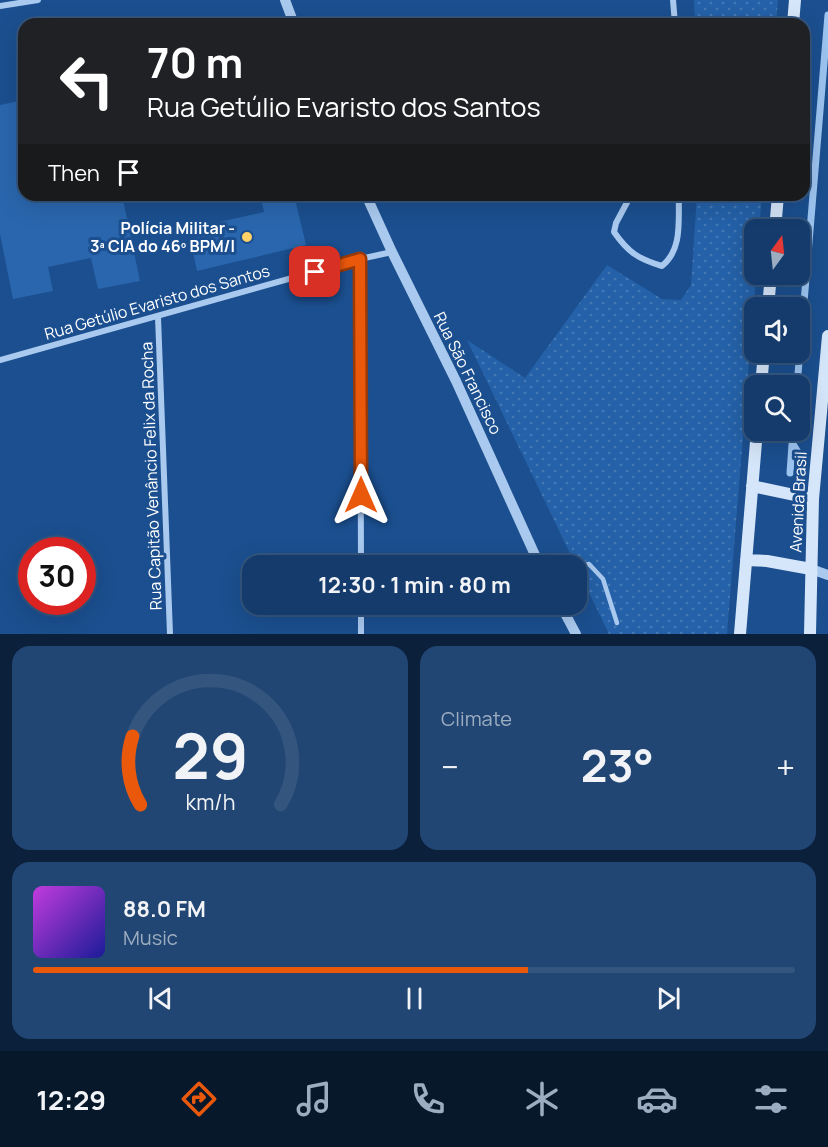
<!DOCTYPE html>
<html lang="en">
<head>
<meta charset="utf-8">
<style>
  :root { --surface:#143b6b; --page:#214673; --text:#f1f3f6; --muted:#9dadc1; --line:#33557e; --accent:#ea580c }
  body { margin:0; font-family:Manrope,sans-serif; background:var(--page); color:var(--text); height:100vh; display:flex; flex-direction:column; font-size:22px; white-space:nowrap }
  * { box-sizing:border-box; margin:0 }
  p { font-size:20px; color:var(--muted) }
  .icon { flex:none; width:33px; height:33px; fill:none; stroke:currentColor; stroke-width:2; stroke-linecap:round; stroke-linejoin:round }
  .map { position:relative; height:634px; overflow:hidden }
  .sheet { display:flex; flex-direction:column; gap:12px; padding:12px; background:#0b203b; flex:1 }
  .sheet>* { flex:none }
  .hud { position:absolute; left:18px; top:18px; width:792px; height:183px; border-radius:18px; box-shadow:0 6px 24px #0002,0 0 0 2px var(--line); background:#202124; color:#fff; overflow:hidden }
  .needle { width:39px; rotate:15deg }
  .fabs { position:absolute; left:744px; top:219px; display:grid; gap:12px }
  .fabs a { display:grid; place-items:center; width:66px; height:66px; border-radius:12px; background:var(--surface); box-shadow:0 6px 24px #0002,0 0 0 2px var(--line); font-size:30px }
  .speed { position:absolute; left:18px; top:537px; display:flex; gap:12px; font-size:30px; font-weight:700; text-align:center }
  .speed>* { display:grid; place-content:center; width:78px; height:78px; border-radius:50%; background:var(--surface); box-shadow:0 6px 24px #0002,0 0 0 2px var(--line); line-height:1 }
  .speed .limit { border:9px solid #d22; background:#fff; color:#111 }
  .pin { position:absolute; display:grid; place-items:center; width:51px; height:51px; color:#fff; margin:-26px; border-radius:12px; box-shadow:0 3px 9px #0006 }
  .me { position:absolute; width:66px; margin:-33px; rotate:0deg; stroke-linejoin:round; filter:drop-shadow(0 0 4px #0008) }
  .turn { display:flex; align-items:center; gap:21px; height:126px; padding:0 30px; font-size:27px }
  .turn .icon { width:78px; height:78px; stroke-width:2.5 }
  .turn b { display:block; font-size:42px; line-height:51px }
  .then { display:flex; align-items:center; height:57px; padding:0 30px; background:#0003; gap:12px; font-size:22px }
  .big { font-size:45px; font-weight:700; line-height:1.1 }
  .sheet .widget { flex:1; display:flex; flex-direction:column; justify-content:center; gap:9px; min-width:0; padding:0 21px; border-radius:18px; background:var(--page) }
  .sheet .dial { align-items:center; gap:0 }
  .dial svg { height:156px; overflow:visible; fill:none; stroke:var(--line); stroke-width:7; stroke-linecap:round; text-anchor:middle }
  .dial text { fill:var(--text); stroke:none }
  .song { display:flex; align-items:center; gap:18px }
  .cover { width:72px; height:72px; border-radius:9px; background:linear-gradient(135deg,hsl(290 70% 55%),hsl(240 70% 35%)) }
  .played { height:6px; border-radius:3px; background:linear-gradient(90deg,var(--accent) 65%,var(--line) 65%) }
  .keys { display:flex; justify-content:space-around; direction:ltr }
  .heat { display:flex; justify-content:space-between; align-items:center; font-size:33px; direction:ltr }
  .sheet .tiles { flex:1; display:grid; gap:12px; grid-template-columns:1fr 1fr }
  .widget:last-child { grid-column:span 2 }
  .trip { position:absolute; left:242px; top:555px; width:345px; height:60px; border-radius:18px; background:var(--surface); box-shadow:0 6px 24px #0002,0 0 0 2px var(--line); font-weight:700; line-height:60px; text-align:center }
  .dock { display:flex; height:96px; justify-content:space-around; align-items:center; background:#08182b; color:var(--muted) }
  .dock .icon { width:42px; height:42px }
  .dock .current { color:var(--accent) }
  .dock b { font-size:27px; color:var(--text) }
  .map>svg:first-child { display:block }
  .park { fill:url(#park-dots) }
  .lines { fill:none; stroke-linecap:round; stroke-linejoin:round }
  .stream { stroke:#9cc4f0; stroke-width:7 }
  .building { fill:#2a66ad }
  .service { stroke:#a9c9ee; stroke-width:4.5 }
  .minor { stroke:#a9c9ee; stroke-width:6 }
  .tertiary { stroke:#a9c9ee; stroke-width:10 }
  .secondary { stroke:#d6e6fa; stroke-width:12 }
  .route-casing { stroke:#983908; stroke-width:15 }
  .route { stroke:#ea580c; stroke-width:10 }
  .poi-dot { fill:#ffd166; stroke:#1b4f8f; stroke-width:2 }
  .labels { text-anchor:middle; stroke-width:6; stroke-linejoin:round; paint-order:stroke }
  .poi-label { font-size:16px; font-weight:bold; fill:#fff; stroke:#1b4f8f; text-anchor:end }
  .street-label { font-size:16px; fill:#fff; stroke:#1b4f8f }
</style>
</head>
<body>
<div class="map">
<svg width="828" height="634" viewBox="0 0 828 634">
  <defs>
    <pattern id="park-dots" width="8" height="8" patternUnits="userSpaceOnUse" patternTransform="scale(1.5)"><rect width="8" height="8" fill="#2461a8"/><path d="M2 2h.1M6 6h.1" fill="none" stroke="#4579b5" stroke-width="1.8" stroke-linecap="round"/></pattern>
  </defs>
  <rect width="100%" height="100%" fill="#1b4f8f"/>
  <path class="park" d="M694,0H778L776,24H695Z
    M697,195H762L759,229L754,230L756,275L727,634H609L467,340L525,378L607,265L662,299L681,300L691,285Z"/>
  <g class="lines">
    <path class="stream" d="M797,386L828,15
      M793,444L801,457
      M790,473L793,430"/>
  </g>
  <path class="building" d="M24,100V195H122L140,281L98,289L91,258L48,267L53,291L13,299L0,234V105Z
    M260,195H294L306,245L197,271L188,229L264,212Z"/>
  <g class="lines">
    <path class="service" d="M576,568L589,564L603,579L617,623"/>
    <path class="minor" d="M673,0L675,24
      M0,6L38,0
      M631,195L616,223L614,232C628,252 638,259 662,266C683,249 678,220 679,195
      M360,259L361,566
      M158,317L170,634
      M0,360L360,259L392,252
      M361,604V634"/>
    <path class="tertiary" d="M285,0L294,24
      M366,195L392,252L456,381L540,566
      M811,569L828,575
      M560,604L576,634"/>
    <path class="secondary" d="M793,24L795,0
      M775,230L778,195
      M768,308L771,274
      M761,386L764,352
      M752,486L813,499
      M746,560L767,561L811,569
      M740,634L757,430
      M810,634L813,499L828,336"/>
  </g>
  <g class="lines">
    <defs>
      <path id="route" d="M315,272L360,259L361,495"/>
    </defs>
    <use href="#route" class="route-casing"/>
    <use href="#route" class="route"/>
  </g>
  <circle class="poi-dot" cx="247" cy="237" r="6"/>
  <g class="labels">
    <g class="poi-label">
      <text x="235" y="234">Polícia Militar -<tspan x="235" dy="18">3ª CIA do 46º BPM/I</tspan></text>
    </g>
    <g class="street-label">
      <text transform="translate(157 302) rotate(-16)" y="6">Rua Getúlio Evaristo dos Santos</text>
      <text transform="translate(468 373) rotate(64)" y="6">Rua São Francisco</text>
      <text transform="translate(151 476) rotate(-92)" y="6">Rua Capitão Venâncio Felix da Rocha</text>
      <text transform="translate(798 502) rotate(-87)" y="6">Avenida Brasil</text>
    </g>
  </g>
</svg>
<div class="fabs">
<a><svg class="needle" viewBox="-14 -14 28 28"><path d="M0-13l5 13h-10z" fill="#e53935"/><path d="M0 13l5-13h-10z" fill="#9dadc1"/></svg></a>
<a><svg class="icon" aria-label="sound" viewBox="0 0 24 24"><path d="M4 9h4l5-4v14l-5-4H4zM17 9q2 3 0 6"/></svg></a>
<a><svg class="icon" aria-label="search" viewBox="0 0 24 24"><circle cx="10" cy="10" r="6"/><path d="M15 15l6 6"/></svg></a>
</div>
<div class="speed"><div class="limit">30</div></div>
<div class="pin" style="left:315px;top:272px;background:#d93025"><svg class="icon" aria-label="arrive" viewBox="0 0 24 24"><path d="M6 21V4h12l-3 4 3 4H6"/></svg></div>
<svg class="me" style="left:361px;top:495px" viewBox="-20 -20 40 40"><path d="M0-17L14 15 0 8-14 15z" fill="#ea580c" stroke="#fff" stroke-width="4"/></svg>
<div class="trip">12:30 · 1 min · 80 m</div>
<div class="hud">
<div class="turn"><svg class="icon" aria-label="left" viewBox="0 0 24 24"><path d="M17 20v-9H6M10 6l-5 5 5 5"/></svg><div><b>70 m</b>Rua Getúlio Evaristo dos Santos</div></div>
<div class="then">Then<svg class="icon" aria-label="arrive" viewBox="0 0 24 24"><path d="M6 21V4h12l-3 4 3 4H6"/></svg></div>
</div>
</div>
<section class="sheet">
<div class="tiles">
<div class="widget dial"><svg viewBox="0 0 100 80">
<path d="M14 69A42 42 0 1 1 86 69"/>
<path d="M14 69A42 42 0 0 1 10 34" stroke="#ea580c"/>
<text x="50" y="56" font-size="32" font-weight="700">29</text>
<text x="50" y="72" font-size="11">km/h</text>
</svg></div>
<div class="widget"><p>Climate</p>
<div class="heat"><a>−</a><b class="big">23°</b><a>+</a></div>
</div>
<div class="widget">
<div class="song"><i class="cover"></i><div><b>88.0 FM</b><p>Music</p></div></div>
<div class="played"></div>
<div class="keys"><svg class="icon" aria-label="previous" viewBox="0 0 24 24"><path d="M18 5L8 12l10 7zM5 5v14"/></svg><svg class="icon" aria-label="pause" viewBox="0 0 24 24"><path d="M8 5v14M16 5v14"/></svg><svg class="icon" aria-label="next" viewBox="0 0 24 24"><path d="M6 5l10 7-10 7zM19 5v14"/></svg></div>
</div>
</div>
</section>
<nav class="dock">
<b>12:29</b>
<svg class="icon current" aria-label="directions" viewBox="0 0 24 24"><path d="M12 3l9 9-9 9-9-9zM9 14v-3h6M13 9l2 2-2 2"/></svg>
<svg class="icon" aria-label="music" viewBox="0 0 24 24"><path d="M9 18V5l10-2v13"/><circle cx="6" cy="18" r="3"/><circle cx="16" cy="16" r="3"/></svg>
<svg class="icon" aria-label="phone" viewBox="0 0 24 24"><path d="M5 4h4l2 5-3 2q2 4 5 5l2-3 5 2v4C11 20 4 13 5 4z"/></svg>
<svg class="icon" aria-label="climate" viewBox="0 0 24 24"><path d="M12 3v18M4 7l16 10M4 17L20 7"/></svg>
<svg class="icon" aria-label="car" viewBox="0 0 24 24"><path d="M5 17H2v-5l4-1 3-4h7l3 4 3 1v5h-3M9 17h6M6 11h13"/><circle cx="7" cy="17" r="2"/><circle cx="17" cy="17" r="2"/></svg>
<svg class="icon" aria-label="filters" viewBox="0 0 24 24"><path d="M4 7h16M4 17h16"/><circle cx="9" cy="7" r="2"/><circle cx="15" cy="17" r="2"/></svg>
</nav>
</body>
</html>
